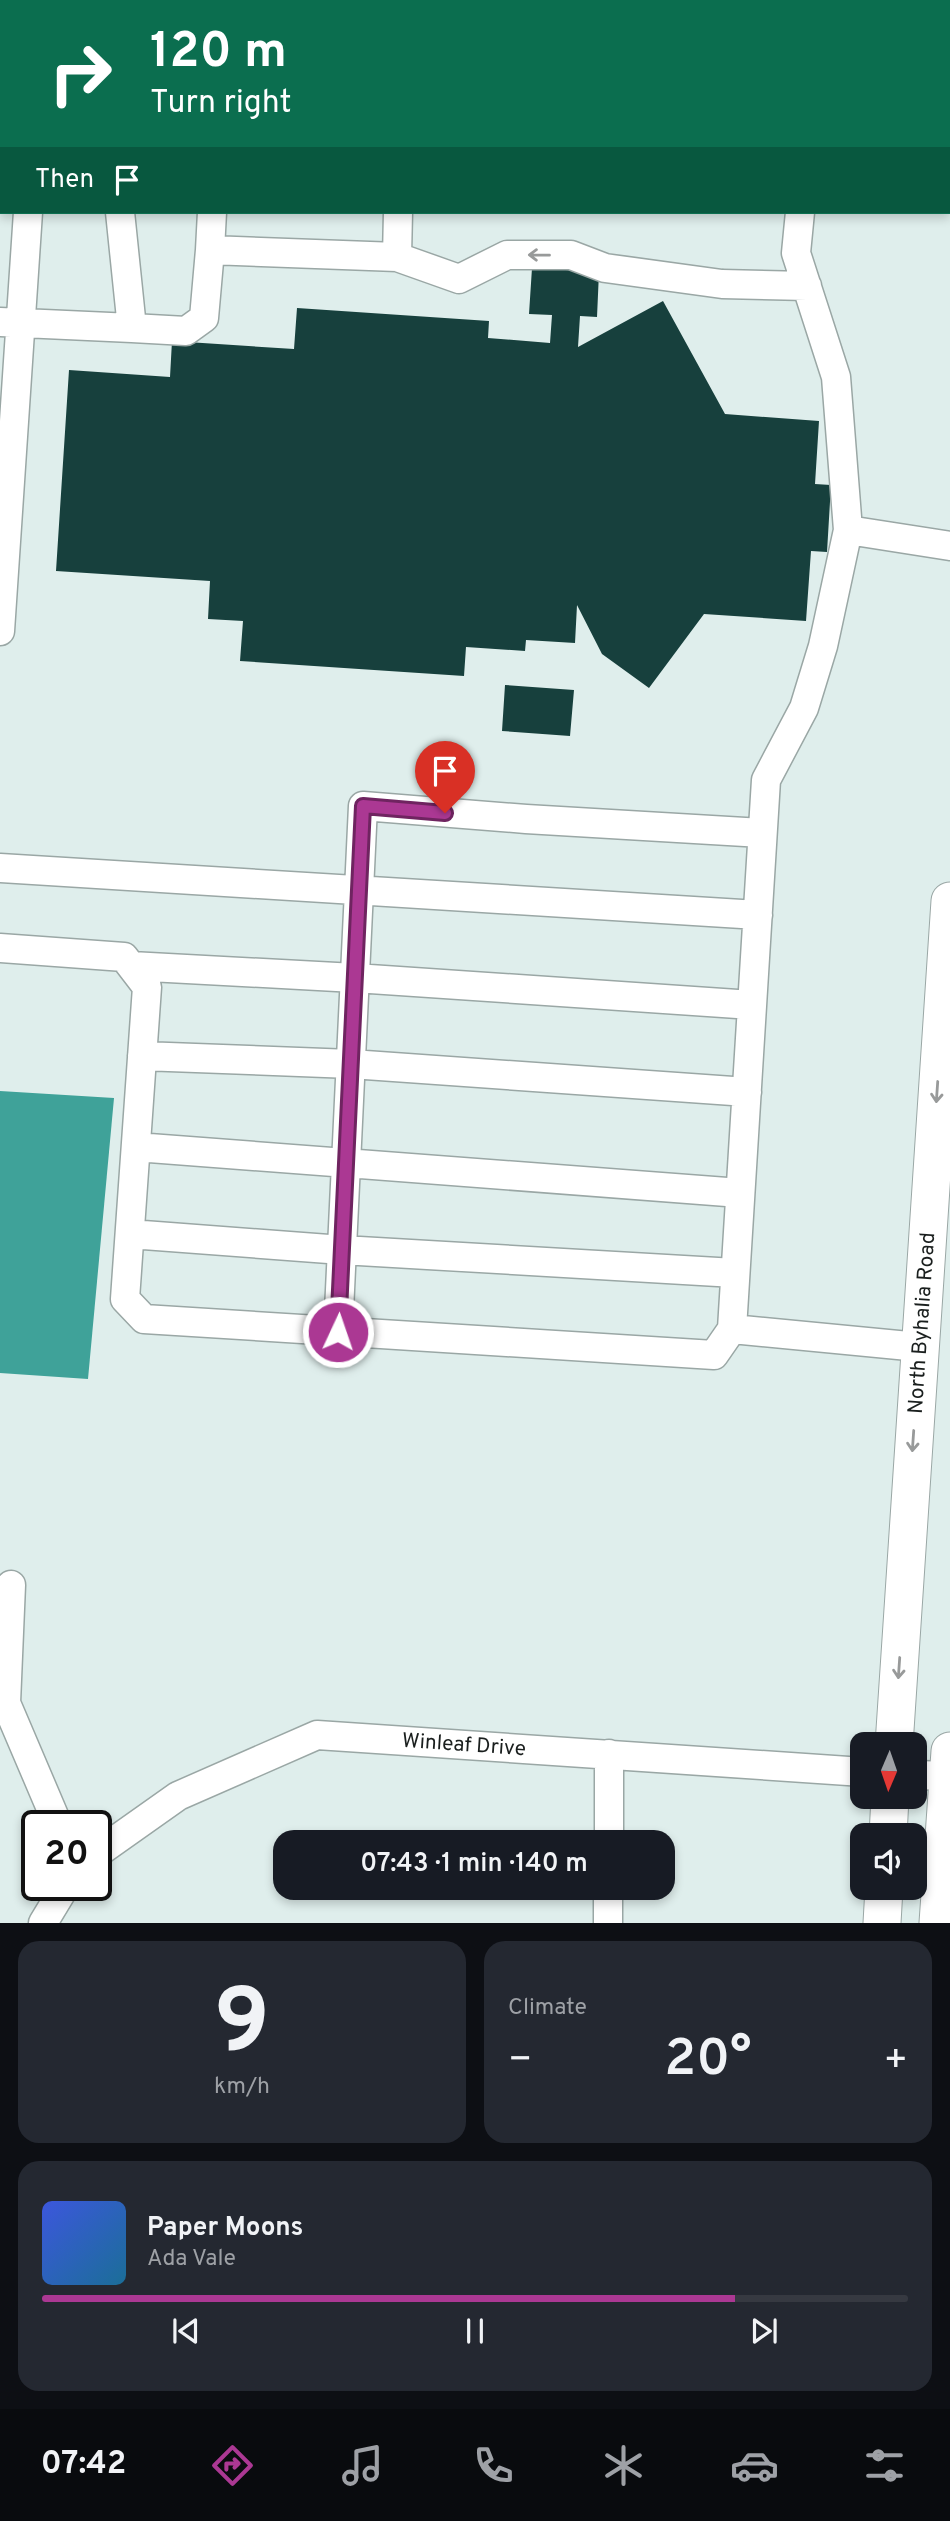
<!DOCTYPE html>
<html lang="en">
<head>
<meta charset="utf-8">
<style>
  :root { --surface:#171b24; --page:#242831; --text:#f1f3f6; --muted:#9ea1a6; --line:#363941; --accent:#ab3893 }
  body { margin:0; font-family:Overpass,sans-serif; background:var(--page); color:var(--text); height:100vh; display:flex; flex-direction:column; font-size:26px; white-space:nowrap }
  * { box-sizing:border-box; margin:0 }
  p { font-size:23px; color:var(--muted) }
  .icon { flex:none; width:38px; height:38px; fill:none; stroke:currentColor; stroke-width:2; stroke-linecap:round; stroke-linejoin:round }
  .map { position:relative; height:1923px; overflow:hidden }
  .details { display:flex; flex-direction:column; gap:18px; padding:18px; background:#0d0f14; flex:1 }
  .details>* { flex:none }
  .top-card { position:absolute; left:0px; top:0px; width:950px; height:214px; box-shadow:0 4px 10px #0003; background:#0b6e4f; color:#fff; overflow:hidden }
  .needle { width:46px; rotate:182deg }
  .fabs { position:absolute; left:850px; top:1732px; display:grid; gap:14px }
  .fabs a { display:grid; place-items:center; width:77px; height:77px; border-radius:14px; background:var(--surface); box-shadow:0 4px 10px #0003; font-size:35px }
  .speed { position:absolute; left:21px; top:1810px; display:flex; gap:14px; font-size:35px; font-weight:700; text-align:center }
  .speed>* { display:grid; place-content:center; width:91px; height:91px; border-radius:50%; background:var(--surface); box-shadow:0 4px 10px #0003; line-height:1 }
  .speed .limit { border:4px solid #111; border-radius:10px; background:#fff; color:#111 }
  .pin { position:absolute; display:grid; place-items:center; width:60px; height:60px; color:#fff; margin:-72px -30px; border-radius:50% 50% 50% 0; rotate:-45deg; box-shadow:0 0 7px #0007 }
  .pin .icon { rotate:45deg }
  .me { position:absolute; width:77px; margin:-38px; rotate:3deg; stroke-linejoin:round; filter:drop-shadow(0 0 5px #0008) }
  .turn { display:flex; align-items:center; gap:24px; height:147px; padding:0 35px; font-size:32px }
  .turn .icon { width:91px; height:91px; stroke-width:2.5 }
  .turn b { display:block; font-size:49px; line-height:60px }
  .then { display:flex; align-items:center; height:66px; padding:0 35px; background:#0003; gap:14px; font-size:26px }
  .big { font-size:52px; font-weight:600; line-height:1.1 }
  .details .tile { flex:1; display:flex; flex-direction:column; justify-content:center; gap:10px; min-width:0; padding:0 24px; border-radius:21px; background:var(--page) }
  .details .dial { align-items:center; gap:0 }
  .dial b { font-size:91px; line-height:1 }
  .song { display:flex; align-items:center; gap:21px }
  .cover { width:84px; height:84px; border-radius:10px; background:linear-gradient(135deg,hsl(230 70% 55%),hsl(200 70% 35%)) }
  .played { height:7px; border-radius:4px; background:linear-gradient(90deg,var(--accent) 80%,var(--line) 80%) }
  .keys { display:flex; justify-content:space-around; direction:ltr }
  .heat { display:flex; justify-content:space-between; align-items:center; font-size:38px; direction:ltr }
  .details .tiles { flex:1; display:grid; gap:18px; grid-template-columns:1fr 1fr }
  .tile:last-child { grid-column:span 2 }
  .trip { position:absolute; left:273px; top:1830px; width:402px; height:70px; border-radius:21px; background:var(--surface); box-shadow:0 4px 10px #0003; font-weight:600; line-height:70px; text-align:center }
  .tabs { display:flex; height:112px; justify-content:space-around; align-items:center; background:#090b0e; color:var(--muted) }
  .tabs .icon { width:49px; height:49px }
  .tabs .active { color:var(--accent) }
  .tabs b { font-size:32px; color:var(--text) }
  .map>svg:first-child { display:block }
  .water { fill:#3fa299 }
  .building { fill:#17403d }
  .lines { fill:none; stroke-linecap:round; stroke-linejoin:round }
  .minor-casing { stroke:#9aa7a5; stroke-width:31 }
  .major-casing { stroke:#9aa7a5; stroke-width:39 }
  .minor { stroke:#fff; stroke-width:28 }
  .major { stroke:#fff; stroke-width:37 }
  .oneway { stroke:#989a9a }
  .route-casing { stroke:#6f2460; stroke-width:18 }
  .route { stroke:#ab3893; stroke-width:12 }
  .labels { text-anchor:middle; stroke-width:7; stroke-linejoin:round; paint-order:stroke }
  .street-label { font-size:21px; fill:#1a1f1e; stroke:#fff }
</style>
</head>
<body>
<div class="map">
<svg width="950" height="1923" viewBox="0 0 950 1923">
  <rect width="100%" height="100%" fill="#dfeeec"/>
  <path class="water" d="M0,1091L114,1098L88,1379L0,1373Z"/>
  <path class="building" d="M532,268L599,272L597,317L580,316L578,347L663,301L725,414L819,421L815,484L831,485L827,552L811,551L806,621L704,614L649,688L602,654L577,605L575,643L526,640L525,651L466,647L464,676L240,661L243,621L208,619L210,581L56,571L69,370L170,377L172,341L294,349L297,308L489,321L488,338L550,343L552,315L529,314Z
    M505,685L574,690L570,736L502,731Z"/>
  <g class="lines">
    <defs>
      <path id="minor" d="M868,0L895,2
        M40,2V0
        M414,2V0
        M948,5H950
        M120,212L132,328L186,331L204,318L210,250L397,257
        M398,212L397,257L459,279L507,255H571L605,268L722,284L807,286
        M800,212L796,253L836,377L848,530L950,546
        M210,250L212,212
        M0,322L132,328
        M848,530L823,646L804,708L766,780L732,1329L919,1347
        M0,631L28,212
        M0,868L758,915
        M0,948L124,957L147,987L125,1299L144,1319L714,1355L732,1329
        M131,966L355,978L752,1005
        M142,1056L351,1064L747,1092
        M136,1147L740,1193
        M130,1234L342,1250L735,1273
        M338,1332L363,806L526,819L762,833
        M11,1585L6,1703L58,1825
        M915,1775L950,1776
        M609,1843V1754
        M96,1854L178,1796L317,1735L863,1772
        M43,1923L66,1885
        M608,1923V1888"/>
      <path id="major" d="M894,1745L950,901
        M888,1836L890,1797
        M882,1923L884,1888
        M938,1923L950,1751"/>
    </defs>
    <use href="#minor" class="minor-casing"/>
    <use href="#major" class="major-casing"/>
    <use href="#minor" class="minor"/>
    <use href="#major" class="major"/>
  </g>
  <defs><path id="oneway-shaft" d="M-6 0H5M1.5-3L5.5 0L1.5 3" fill="none" stroke-width="1.6" stroke-linecap="round" stroke-linejoin="round" transform="scale(1.75)"/></defs>
  <g class="oneway">
    <use href="#oneway-shaft" transform="translate(539 255) rotate(-179)"/>
    <use href="#oneway-shaft" transform="translate(937 1092) rotate(94)"/>
    <use href="#oneway-shaft" transform="translate(913 1441) rotate(94)"/>
    <use href="#oneway-shaft" transform="translate(899 1668) rotate(94)"/>
  </g>
  <g class="lines">
    <defs>
      <path id="route" d="M338,1332L363,806L445,813"/>
    </defs>
    <use href="#route" class="route-casing"/>
    <use href="#route" class="route"/>
  </g>
  <g class="labels">
    <g class="street-label">
      <text transform="translate(921 1323) rotate(-86)" y="7">North Byhalia Road</text>
      <text transform="translate(464 1744) rotate(4)" y="7">Winleaf Drive</text>
    </g>
  </g>
</svg>
<div class="fabs">
<a><svg class="needle" viewBox="-14 -14 28 28"><path d="M0-13l5 13h-10z" fill="#e53935"/><path d="M0 13l5-13h-10z" fill="#9ea1a6"/></svg></a>
<a><svg class="icon" aria-label="sound" viewBox="0 0 24 24"><path d="M4 9h4l5-4v14l-5-4H4zM17 9q2 3 0 6"/></svg></a>
</div>
<div class="speed"><div class="limit">20</div></div>
<div class="pin" style="left:445px;top:813px;background:#d93025"><svg class="icon" aria-label="arrive" viewBox="0 0 24 24"><path d="M6 21V4h12l-3 4 3 4H6"/></svg></div>
<svg class="me" style="left:338px;top:1332px" viewBox="-20 -20 40 40"><circle r="17" fill="#ab3893" stroke="#fff" stroke-width="3"/><path d="M0-11L8 9 0 5-8 9z" fill="#fff"/></svg>
<div class="trip">07:43 · 1 min · 140 m</div>
<div class="top-card">
<div class="turn"><svg class="icon" aria-label="right" viewBox="0 0 24 24"><path d="M7 20v-9h11M14 6l5 5-5 5"/></svg><div><b>120 m</b>Turn right</div></div>
<div class="then">Then<svg class="icon" aria-label="arrive" viewBox="0 0 24 24"><path d="M6 21V4h12l-3 4 3 4H6"/></svg></div>
</div>
</div>
<section class="details">
<div class="tiles">
<div class="tile dial"><b>9</b><p>km/h</p></div>
<div class="tile"><p>Climate</p>
<div class="heat"><a>−</a><b class="big">20°</b><a>+</a></div>
</div>
<div class="tile">
<div class="song"><i class="cover"></i><div><b>Paper Moons</b><p>Ada Vale</p></div></div>
<div class="played"></div>
<div class="keys"><svg class="icon" aria-label="previous" viewBox="0 0 24 24"><path d="M18 5L8 12l10 7zM5 5v14"/></svg><svg class="icon" aria-label="pause" viewBox="0 0 24 24"><path d="M8 5v14M16 5v14"/></svg><svg class="icon" aria-label="next" viewBox="0 0 24 24"><path d="M6 5l10 7-10 7zM19 5v14"/></svg></div>
</div>
</div>
</section>
<nav class="tabs">
<b>07:42</b>
<svg class="icon active" aria-label="directions" viewBox="0 0 24 24"><path d="M12 3l9 9-9 9-9-9zM9 14v-3h6M13 9l2 2-2 2"/></svg>
<svg class="icon" aria-label="music" viewBox="0 0 24 24"><path d="M9 18V5l10-2v13"/><circle cx="6" cy="18" r="3"/><circle cx="16" cy="16" r="3"/></svg>
<svg class="icon" aria-label="phone" viewBox="0 0 24 24"><path d="M5 4h4l2 5-3 2q2 4 5 5l2-3 5 2v4C11 20 4 13 5 4z"/></svg>
<svg class="icon" aria-label="climate" viewBox="0 0 24 24"><path d="M12 3v18M4 7l16 10M4 17L20 7"/></svg>
<svg class="icon" aria-label="car" viewBox="0 0 24 24"><path d="M5 17H2v-5l4-1 3-4h7l3 4 3 1v5h-3M9 17h6M6 11h13"/><circle cx="7" cy="17" r="2"/><circle cx="17" cy="17" r="2"/></svg>
<svg class="icon" aria-label="filters" viewBox="0 0 24 24"><path d="M4 7h16M4 17h16"/><circle cx="9" cy="7" r="2"/><circle cx="15" cy="17" r="2"/></svg>
</nav>
</body>
</html>
